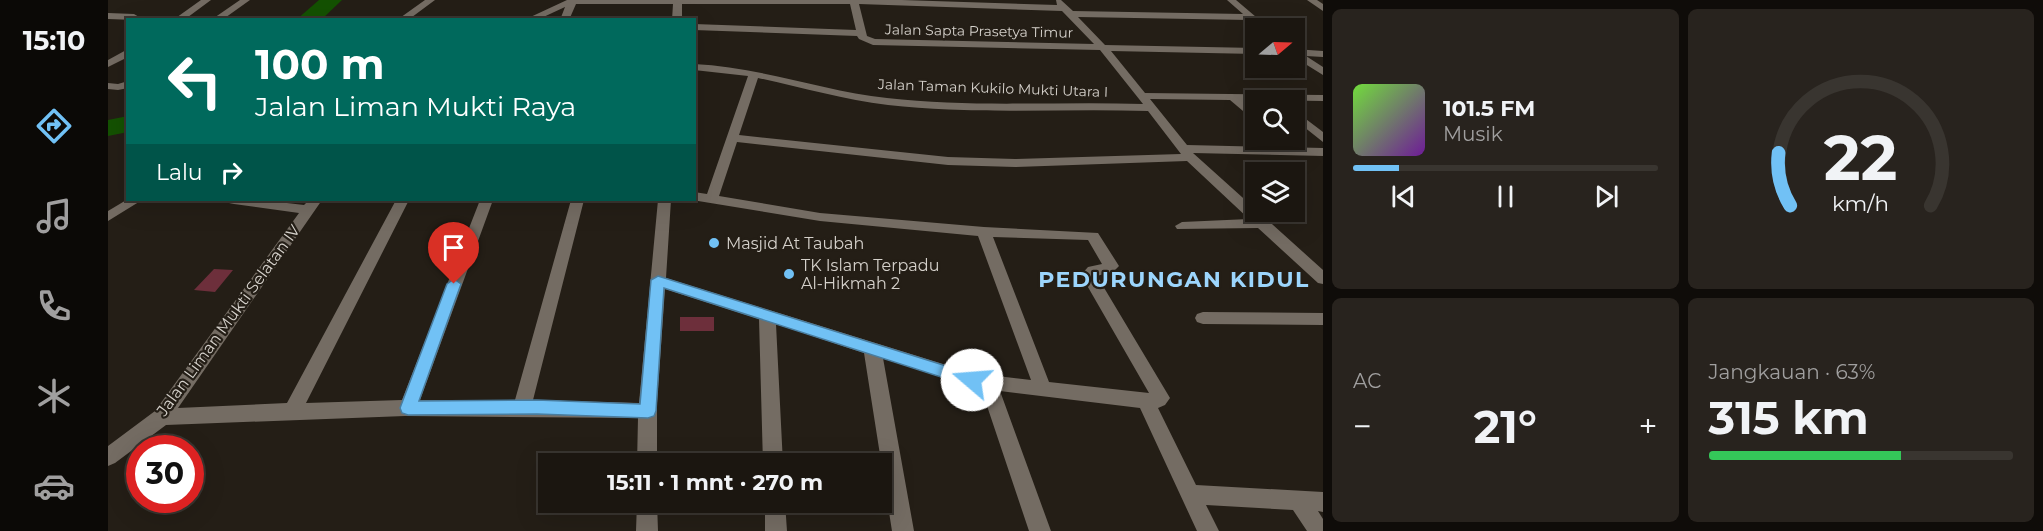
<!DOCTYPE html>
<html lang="id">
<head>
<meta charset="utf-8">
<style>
  :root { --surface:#1b1610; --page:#28231e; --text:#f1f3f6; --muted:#a09f9f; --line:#393530; --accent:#71c1f5 }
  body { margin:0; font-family:Montserrat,sans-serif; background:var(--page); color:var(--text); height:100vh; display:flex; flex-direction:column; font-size:22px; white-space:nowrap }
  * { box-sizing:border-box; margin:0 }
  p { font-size:20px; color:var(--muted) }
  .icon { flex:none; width:33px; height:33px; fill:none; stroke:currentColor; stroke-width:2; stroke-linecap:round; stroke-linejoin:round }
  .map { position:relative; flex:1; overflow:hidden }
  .sheet { display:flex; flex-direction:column; gap:9px; padding:9px; background:#0f0c09; width:720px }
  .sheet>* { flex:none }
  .banner { position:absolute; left:18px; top:18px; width:570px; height:183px; border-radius:0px; box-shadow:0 6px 24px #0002,0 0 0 2px var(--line); background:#00695c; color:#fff; overflow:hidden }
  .needle { width:39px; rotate:71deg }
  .tools { position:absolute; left:1137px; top:18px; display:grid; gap:12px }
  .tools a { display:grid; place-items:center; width:60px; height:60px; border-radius:0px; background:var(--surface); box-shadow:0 6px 24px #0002,0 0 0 2px var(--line); font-size:30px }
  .speed { position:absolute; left:18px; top:435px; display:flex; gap:12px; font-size:30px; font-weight:700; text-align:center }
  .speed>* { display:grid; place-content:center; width:78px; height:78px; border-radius:50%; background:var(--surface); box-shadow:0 6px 24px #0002,0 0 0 2px var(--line); line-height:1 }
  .speed .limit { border:9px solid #d22; background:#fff; color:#111 }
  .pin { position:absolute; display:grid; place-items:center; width:51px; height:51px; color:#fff; margin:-62px -26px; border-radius:50% 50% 50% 0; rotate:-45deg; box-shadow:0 0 6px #0007 }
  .pin .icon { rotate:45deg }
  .me { position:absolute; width:66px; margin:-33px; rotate:288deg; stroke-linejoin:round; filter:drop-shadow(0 0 4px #0008) }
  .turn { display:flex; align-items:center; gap:21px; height:126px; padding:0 30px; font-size:27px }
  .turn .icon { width:78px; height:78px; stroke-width:2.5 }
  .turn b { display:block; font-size:42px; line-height:51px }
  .then { display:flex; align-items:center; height:57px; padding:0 30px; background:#0003; gap:12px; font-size:22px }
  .big { font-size:45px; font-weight:700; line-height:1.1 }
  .sheet .widget { flex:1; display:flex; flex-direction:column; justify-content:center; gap:9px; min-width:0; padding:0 21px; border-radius:9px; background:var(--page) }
  .sheet .dial { align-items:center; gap:0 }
  .dial svg { height:156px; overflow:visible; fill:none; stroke:var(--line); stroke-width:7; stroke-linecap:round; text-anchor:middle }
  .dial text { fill:var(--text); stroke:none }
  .song { display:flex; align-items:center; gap:18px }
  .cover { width:72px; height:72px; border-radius:9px; background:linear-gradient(135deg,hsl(100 70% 55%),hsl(280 70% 35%)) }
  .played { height:6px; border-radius:3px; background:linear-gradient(90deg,var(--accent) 15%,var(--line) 15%) }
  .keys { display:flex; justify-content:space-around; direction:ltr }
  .heat { display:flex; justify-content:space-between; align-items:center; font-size:33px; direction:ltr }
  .charge { height:9px; border-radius:4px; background:linear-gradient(90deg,#34c759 63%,var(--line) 0) }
  .sheet .tiles { flex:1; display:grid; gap:9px; grid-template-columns:repeat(2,1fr) }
  .trip { position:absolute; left:430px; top:453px; width:354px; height:60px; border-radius:0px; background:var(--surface); box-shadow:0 6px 24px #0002,0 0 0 2px var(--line); font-weight:700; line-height:60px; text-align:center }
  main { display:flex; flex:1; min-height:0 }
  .menu { display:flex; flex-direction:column; width:108px; justify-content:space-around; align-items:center; background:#0b0906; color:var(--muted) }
  .menu .icon { width:42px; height:42px }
  .menu .selected { color:var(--accent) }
  .menu b { font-size:27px; color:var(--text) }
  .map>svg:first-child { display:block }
  .green { fill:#6d2f3b }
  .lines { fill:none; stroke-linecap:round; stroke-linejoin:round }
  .river { fill:#145102; fill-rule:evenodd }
  .minor { fill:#746c63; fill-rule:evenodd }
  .route { fill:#71c1f5; stroke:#497d9f; stroke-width:1.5 }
  .poi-dot { fill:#71c1f5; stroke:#241e16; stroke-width:2 }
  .labels { text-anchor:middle; stroke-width:4.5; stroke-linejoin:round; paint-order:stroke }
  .far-street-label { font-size:14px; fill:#d5d1cb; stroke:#241e16 }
  .poi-label { font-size:16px; fill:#d5d1cb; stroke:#241e16; text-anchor:start }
  .street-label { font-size:16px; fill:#d5d1cb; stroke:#241e16 }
  .district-label { font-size:22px; font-weight:bold; letter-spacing:1.5px; fill:#9cd5fc; stroke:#241e16 }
</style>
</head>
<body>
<main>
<nav class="menu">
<b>15:10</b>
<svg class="icon selected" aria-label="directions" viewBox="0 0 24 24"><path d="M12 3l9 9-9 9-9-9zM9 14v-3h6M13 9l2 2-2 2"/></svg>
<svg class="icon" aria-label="music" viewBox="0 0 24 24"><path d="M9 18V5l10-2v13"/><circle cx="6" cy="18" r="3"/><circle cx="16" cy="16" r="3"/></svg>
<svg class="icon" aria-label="phone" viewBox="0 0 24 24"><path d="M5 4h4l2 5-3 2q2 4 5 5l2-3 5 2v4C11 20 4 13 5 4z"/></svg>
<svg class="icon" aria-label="climate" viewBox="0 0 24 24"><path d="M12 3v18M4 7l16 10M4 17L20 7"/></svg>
<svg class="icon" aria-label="car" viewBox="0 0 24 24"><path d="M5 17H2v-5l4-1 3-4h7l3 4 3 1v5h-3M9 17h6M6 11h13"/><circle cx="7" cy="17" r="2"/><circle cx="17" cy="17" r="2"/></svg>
</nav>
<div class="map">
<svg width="1215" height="531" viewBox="0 0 1215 531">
  <rect width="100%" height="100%" fill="#241e16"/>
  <path class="green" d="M106,269L125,270L107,292L86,290Z
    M572,317H606V331H572Z"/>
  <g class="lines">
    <path class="river" d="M211,0H234L213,20H188Z
      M20,116V132L0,136V120Z"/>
    <path class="minor" d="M93,0H103L76,20H65Z
      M132,0H142L114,20H103Z
      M317,0H327L300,20H289Z
      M459,0H794L949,5L948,0H953L965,11L1135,14L1119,0H1128L1161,28H1152L1141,20L970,17L997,45L1148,48V54L1003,51L1037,93L1215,95V101L1135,100L1148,112V122L1122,100L1042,99L1079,145L1215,148V156L1085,153L1215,270V284L1210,283L1150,228L1069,229L1067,226L1074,222L1141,219L1079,161L907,167L840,165L629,142L611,196L712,213L876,227L990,233L1011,266L1006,271L989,276L1062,398L1057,405L1050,408L1088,485L1215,492V512L1210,511L1215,519V531H1199L1185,510L1098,505L1111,531H1089L1032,408L892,391L943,531H921L873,388L775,358L806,531H784L756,353L668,324L675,464H655L651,319L557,289L549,403V464H529L530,418L297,416L58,425L7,463L0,466V446L47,411L191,213L126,204L121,203L120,200H153L196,205L201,200H214L70,408L179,403L288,200H301L198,403L294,400L372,200H385L312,400H407L463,200H476L425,400L531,403L550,200H563L558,278L864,373L923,380L870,236L712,221L584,200H586V192L599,194L640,76L586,70V64C652,67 714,91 779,98C864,108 950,101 1035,104L992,50L765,45L751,39L749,36L586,30V24L748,30L742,4H574V20H564L565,4H468L461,20H452L457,7L429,20H416ZM751,4L954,11L986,44L767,39L759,36ZM650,78C693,87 735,100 780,105C866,115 954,108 1040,111L1073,154L907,159L840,157L631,135ZM885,237L980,240L994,264L980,267L973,275L1041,393L941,382Z
      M1199,0H1209L1215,4V11Z
      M0,13L26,14L31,17L27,20L0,19Z
      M20,49V57L0,67V60Z
      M1186,49L1215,51V57L1198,56L1215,67V75L1186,57Z
      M20,81V88L10,90L0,89V83L10,84Z
      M1186,110L1215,132V142L1186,119Z
      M20,199L34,200L0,221V211Z
      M1095,312L1215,313V325L1095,324L1089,322L1087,318L1089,314Z
      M529,502H549L550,531H528Z
      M657,502H677L679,531H657Z"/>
  </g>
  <path class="route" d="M550,276L864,374L870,375L872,380L870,385L864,387L556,288L548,411L546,416L540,418L429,414L300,415L294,413L292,408L339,284L346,279L353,284L311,401L429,400L532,404L543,280Z"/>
  <g class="poi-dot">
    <circle cx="606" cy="243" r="6"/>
    <circle cx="681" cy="274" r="6"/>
  </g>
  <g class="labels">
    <g class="far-street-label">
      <text transform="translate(871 31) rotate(1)" y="5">Jalan Sapta Prasetya Timur</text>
      <text transform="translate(885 88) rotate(2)" y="5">Jalan Taman Kukilo Mukti Utara I</text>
    </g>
    <g class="poi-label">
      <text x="618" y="249">Masjid At Taubah</text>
      <text x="693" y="271">TK Islam Terpadu<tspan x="693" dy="18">Al-Hikmah 2</tspan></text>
    </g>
    <g class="street-label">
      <text transform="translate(120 320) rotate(-54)" y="6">Jalan Liman Mukti Selatan IV</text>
    </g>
    <g class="district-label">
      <text x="1066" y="287">PEDURUNGAN KIDUL</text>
    </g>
  </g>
</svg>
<div class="tools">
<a><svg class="needle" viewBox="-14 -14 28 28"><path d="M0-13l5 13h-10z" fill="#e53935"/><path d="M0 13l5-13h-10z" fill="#a09f9f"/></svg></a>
<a><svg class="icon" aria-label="search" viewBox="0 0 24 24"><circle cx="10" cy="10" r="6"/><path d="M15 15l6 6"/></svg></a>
<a><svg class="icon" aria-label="layers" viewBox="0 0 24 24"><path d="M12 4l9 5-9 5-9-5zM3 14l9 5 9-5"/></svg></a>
</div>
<div class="speed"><div class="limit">30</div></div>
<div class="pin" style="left:346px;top:284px;background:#d93025"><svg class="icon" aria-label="arrive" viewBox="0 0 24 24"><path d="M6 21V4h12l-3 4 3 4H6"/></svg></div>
<svg class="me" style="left:864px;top:380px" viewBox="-20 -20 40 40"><circle r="19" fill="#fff"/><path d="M0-13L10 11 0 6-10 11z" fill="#71c1f5"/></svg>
<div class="trip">15:11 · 1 mnt · 270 m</div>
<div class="banner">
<div class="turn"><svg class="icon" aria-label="left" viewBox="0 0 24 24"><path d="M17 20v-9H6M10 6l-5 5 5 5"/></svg><div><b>100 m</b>Jalan Liman Mukti Raya</div></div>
<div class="then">Lalu<svg class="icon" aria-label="right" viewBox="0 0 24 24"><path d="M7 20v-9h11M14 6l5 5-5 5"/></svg></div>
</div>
</div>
<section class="sheet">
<div class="tiles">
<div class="widget">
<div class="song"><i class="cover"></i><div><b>101.5 FM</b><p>Musik</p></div></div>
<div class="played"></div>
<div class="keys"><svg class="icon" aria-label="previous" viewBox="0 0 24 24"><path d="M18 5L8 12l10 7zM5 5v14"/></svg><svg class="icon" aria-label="pause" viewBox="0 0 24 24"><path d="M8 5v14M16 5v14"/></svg><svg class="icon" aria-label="next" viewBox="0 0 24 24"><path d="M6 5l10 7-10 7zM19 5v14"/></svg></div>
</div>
<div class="widget dial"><svg viewBox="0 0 100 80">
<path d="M14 69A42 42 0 1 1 86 69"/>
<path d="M14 69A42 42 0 0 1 8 42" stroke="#71c1f5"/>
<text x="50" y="56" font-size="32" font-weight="700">22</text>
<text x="50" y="72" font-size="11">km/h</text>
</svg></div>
<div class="widget"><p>AC</p>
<div class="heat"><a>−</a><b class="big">21°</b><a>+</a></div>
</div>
<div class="widget"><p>Jangkauan · 63%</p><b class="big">315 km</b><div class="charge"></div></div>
</div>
</section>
</main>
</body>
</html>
